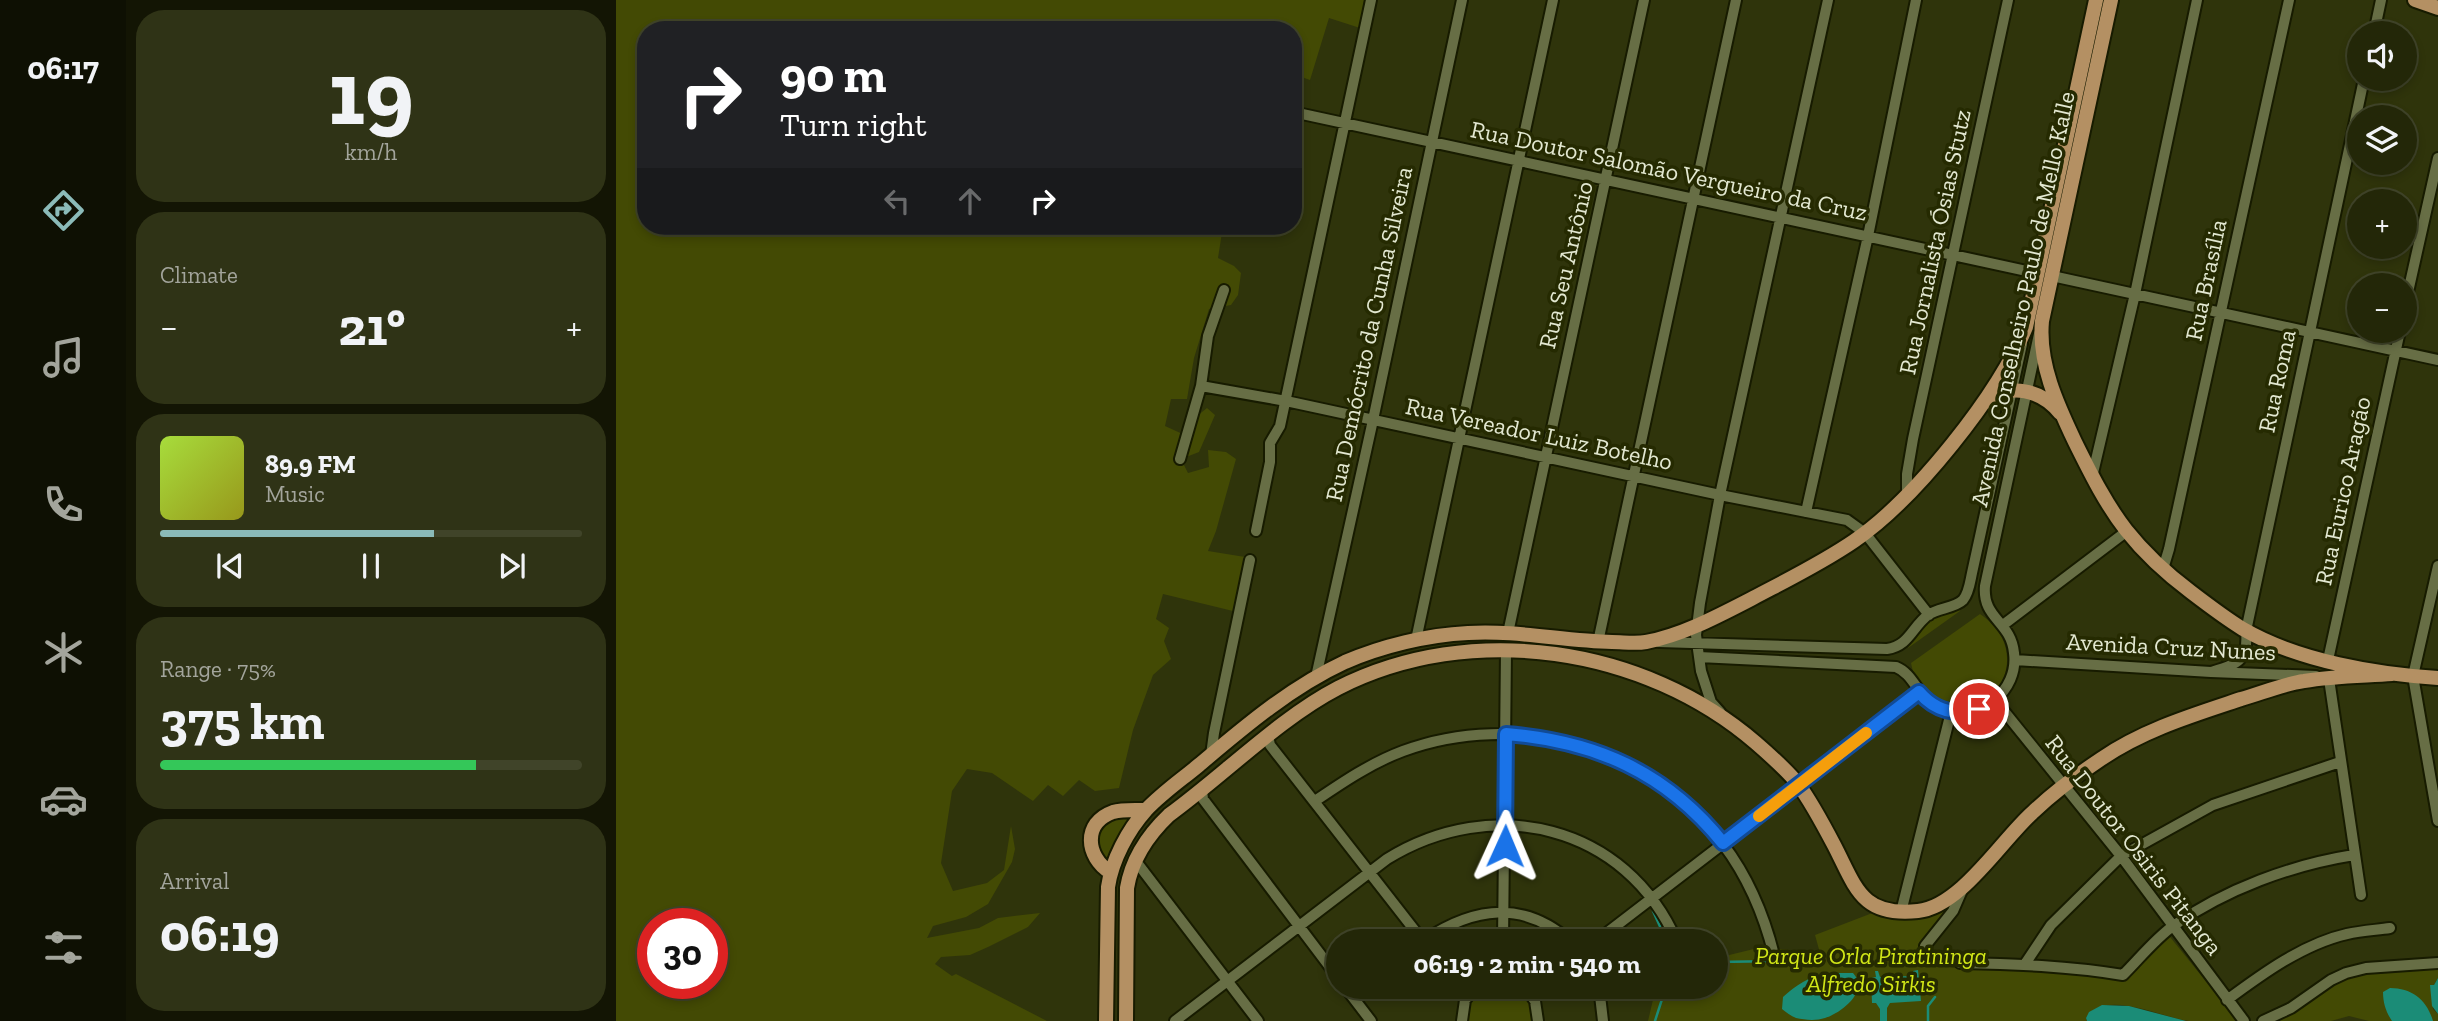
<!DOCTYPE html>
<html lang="en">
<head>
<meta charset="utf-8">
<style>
  :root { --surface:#232708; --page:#2f3316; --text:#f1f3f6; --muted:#a3a59c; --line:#404429; --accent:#8bbbb9 }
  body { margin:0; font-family:"Zilla Slab",serif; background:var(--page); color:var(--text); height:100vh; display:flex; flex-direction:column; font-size:26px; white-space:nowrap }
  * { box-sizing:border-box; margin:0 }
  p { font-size:23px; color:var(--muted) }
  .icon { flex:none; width:38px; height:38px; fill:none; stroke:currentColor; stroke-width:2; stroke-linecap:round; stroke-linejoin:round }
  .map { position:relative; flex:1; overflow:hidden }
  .sheet { display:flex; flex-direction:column; gap:10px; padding:10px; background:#131504; width:490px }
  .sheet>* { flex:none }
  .top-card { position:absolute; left:21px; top:21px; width:665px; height:214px; border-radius:28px; box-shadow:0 4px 10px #0003,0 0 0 2px var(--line); background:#202124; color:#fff; overflow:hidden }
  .buttons { position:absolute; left:1731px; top:21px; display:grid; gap:14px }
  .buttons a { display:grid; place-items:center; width:70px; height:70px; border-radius:50%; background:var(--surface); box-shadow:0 4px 10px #0003,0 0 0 2px var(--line); font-size:35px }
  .speed { position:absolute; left:21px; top:908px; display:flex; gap:14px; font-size:35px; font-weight:700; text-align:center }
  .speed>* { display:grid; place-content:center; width:91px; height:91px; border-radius:50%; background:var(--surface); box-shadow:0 4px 10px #0003,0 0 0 2px var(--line); line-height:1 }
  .speed .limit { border:10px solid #d22; background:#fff; color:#111 }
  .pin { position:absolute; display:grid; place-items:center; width:60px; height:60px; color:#fff; margin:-30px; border:4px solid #fff; border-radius:50%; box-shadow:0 2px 7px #0007 }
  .me { position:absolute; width:77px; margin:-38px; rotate:1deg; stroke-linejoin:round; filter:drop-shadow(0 0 5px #0008) }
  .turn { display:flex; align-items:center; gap:24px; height:147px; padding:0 28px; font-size:32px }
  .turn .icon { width:91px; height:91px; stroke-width:2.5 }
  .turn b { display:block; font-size:49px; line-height:60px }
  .lanes { display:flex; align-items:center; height:66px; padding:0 28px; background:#0003; justify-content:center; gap:35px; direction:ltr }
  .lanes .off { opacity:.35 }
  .big { font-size:52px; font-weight:700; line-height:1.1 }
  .sheet .tile { flex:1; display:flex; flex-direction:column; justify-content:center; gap:10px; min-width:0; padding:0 24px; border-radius:28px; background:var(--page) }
  .sheet .dial { align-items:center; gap:0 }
  .dial b { font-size:91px; line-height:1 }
  .song { display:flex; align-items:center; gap:21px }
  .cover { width:84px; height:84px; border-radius:10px; background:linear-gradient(135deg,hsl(80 70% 55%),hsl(60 70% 35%)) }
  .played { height:7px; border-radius:4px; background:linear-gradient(90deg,var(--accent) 65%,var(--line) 65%) }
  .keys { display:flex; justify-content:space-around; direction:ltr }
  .heat { display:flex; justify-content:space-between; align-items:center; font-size:38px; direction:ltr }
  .charge { height:10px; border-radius:5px; background:linear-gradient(90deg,#34c759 75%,var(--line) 0) }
  .trip { position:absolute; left:710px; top:929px; width:402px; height:70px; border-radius:35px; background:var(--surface); box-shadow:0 4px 10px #0003,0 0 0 2px var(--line); font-weight:700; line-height:70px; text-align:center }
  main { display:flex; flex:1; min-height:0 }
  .menu { display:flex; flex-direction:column; width:126px; justify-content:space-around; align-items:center; background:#0e1003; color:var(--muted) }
  .menu .icon { width:49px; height:49px }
  .menu .active { color:var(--accent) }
  .menu b { font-size:32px; color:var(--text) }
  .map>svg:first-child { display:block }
  .green { fill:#434a04; fill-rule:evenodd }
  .water { fill:#1b8c77 }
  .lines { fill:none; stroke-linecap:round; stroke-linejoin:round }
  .stream { stroke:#1b8c77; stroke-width:2.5 }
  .minor-casing { stroke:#171b00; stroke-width:14 }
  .major-casing { stroke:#171b00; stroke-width:18 }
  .minor { stroke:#676e45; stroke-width:10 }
  .major { stroke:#b49063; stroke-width:14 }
  .route-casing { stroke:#114b97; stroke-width:18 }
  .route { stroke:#1a73e8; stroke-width:12 }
  .slow { stroke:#f59e0b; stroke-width:12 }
  .labels { text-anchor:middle; stroke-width:7; stroke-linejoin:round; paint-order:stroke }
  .street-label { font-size:24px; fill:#e3e8d1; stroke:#252a01 }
  .park-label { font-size:24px; font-style:italic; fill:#d1e617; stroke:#252a01 }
</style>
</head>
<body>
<main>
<nav class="menu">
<b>06:17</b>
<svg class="icon active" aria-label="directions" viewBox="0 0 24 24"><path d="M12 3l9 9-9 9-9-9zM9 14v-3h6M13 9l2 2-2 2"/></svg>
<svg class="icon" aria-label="music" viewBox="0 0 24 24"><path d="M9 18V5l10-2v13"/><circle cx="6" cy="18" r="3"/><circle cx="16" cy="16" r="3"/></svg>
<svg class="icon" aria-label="phone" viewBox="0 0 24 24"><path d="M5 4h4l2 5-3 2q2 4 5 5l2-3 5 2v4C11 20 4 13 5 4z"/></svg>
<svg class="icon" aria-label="climate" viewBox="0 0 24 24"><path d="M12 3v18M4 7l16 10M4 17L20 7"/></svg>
<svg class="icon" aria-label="car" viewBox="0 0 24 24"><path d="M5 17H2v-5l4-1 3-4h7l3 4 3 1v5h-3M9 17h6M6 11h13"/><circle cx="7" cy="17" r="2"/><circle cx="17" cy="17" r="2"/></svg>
<svg class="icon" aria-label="filters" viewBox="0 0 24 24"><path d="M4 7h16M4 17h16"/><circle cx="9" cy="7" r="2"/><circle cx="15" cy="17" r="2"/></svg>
</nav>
<section class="sheet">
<div class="tile dial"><b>19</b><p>km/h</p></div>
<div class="tile"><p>Climate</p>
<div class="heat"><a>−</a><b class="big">21°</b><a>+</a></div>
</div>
<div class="tile">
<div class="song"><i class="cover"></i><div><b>89.9 FM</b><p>Music</p></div></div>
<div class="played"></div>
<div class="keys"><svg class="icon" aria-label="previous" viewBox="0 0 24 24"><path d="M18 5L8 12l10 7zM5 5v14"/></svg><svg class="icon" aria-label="pause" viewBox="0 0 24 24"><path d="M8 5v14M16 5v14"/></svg><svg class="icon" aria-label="next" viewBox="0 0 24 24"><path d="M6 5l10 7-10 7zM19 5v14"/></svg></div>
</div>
<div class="tile"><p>Range · 75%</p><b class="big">375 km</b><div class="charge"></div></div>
<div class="tile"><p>Arrival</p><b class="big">06:19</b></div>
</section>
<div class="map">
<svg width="1822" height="1021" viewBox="0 0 1822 1021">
  <rect width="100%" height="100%" fill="#2f340b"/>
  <path class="green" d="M0,0H748L744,28L713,18L694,80L677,74V30H30V226H607L602,258L618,266L625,273L622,295L615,305L593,309L578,358L571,399H555L549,426L571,436L581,416L591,408L599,415L583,452L565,459L572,473L593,467L592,450L610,452L620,459L600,531L592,551L629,557L617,611L547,594L540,619L553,628L548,641L555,659L537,675L517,730L503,788L479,791L463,780L447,796L432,785L417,801L376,773L351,769L336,791L325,863L337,891L371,883L388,870L395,826L399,849L396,862L372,904L350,917L317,926L311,938L363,928L382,918L424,913L412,927L372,947L354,955L325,957L319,964L336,976L340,974L431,1021H0ZM37,924H96V984H37Z
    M1343,609L1344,611L1292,648C1302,626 1320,613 1343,609Z
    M1364,614C1423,653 1375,729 1322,702C1307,694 1298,680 1295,663Z
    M510,817L514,823L495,861L489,862L479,839L481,832L497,818Z
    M1326,911L1331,914L1307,951L1306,958L1312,963H1344L1507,975L1550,932L1622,1021C1606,1021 1589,1021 1573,1021C1547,1018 1488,988 1470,1018L1471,1021H1032L1040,987H1101V956L1105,957L1146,947L1204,953L1199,935L1259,912L1313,914Z
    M1772,968L1822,970V978L1818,985H1815L1817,1009L1822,1014V1021H1753L1733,1016L1715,1021H1657L1719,981Z
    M868,987L903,988C914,998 916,1006 917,1021H851L855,1000Z"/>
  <path class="water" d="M1302,970L1305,1001L1274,1003L1271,1008V1021H1264V1009L1260,1003H1256L1255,978L1260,977L1259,971H1262L1264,977L1297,976V971Z
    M1210,973H1237C1254,991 1225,1013 1209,1018C1200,1021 1189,1020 1180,1018C1175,1016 1170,1012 1166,1009L1167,997C1180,985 1193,977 1210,973Z
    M1822,978V1014L1816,1006L1814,985H1818Z
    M1774,988C1796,988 1811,1000 1817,1021H1776C1770,1012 1767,1003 1767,992Z
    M1486,1005L1513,1006L1570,1021H1471L1470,1018L1473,1012Z"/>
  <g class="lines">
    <path class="stream" d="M1037,911L1051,942
      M1101,962L1163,961
      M1039,1021L1048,993L1054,987
      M1312,1021V1006L1319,997"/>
    <defs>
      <path id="minor" d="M1758,33L1765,0
        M677,112L1420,273
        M1436,276L1822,360
        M1788,310L1822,158
        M585,386L670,401L1104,495L1231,520L1249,533L1313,615
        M564,459L585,386L592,336L608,290
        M1476,477L1519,294L1581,0
        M1291,494V474L1297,439L1392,0
        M1190,512L1252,236L1300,0
        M640,531L654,462V443L664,426L755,0
        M1822,566L1797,676L1822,821
        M1547,569L1553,549L1673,0
        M1387,625L1511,531
        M892,633L1028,0
        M800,640L937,0
        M982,642L1120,0
        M1043,642L1271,649C1293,646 1296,627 1312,615C1322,608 1339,608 1347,600C1353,593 1354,582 1356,573L1406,344
        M1083,657L1280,667C1300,675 1301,700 1327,710C1364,722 1403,691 1398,653C1395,621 1366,619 1369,586L1423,334
        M1399,660L1595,672L1700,676
        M1712,660L1784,331
        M1595,672C1621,664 1633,661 1630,631L1748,79
        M700,677L757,420L846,0
        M1713,679L1745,895
        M1379,700L1505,856L1628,1021
        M1104,712L1095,702L1085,671L1080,635L1084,603L1104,495L1212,0
        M652,736L654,745L807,941C857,907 907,899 955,942
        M595,755L598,733L634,560
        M586,791L587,799L723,979
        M699,801C727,782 755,763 787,751C900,709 1035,747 1107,844C1132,877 1148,915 1158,955
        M519,860L642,1021
        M1285,912L1335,712
        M887,942L890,651
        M979,942L1303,693
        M1309,946L1337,911L1347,888
        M1344,963C1398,964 1453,966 1507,975C1523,959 1539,939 1557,926C1610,889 1675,865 1738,855
        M1409,964L1435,925L1505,856L1597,805L1724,762
        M729,987L755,1021
        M909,987L919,1001L922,1021
        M983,987L987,1021
        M1611,1000C1646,974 1687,944 1731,934C1745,931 1760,930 1774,928
        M559,1021L771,859C876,794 1010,824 1061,942
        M846,1021L849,1000L860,987
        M1647,1021L1675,1008L1715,980L1730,973L1750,968L1822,963"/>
      <path id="major" d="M1495,0L1426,321C1422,363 1441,404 1459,442C1474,472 1489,503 1510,530C1529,554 1551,574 1575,592C1592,605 1609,618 1627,629C1682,661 1760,674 1822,678
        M1799,0L1822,8
        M1370,402C1393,382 1426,390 1444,413
        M494,872C470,857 466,823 497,812C507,809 519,810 530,810
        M490,1021L492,887C496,860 512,830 530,810C546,793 565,780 583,765C628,727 675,687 729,662C766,646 811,635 852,633C900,630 948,641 996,642C1007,642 1019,644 1030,642C1067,635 1104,615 1137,598C1171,580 1206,563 1238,541C1298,500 1382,396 1410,327L1480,0
        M510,1021L511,888C516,858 532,835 553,815C608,775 664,718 722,688C855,620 1029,647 1140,743C1155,756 1170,769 1182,784C1196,803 1208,826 1219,847C1240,888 1246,917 1302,911C1344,907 1385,841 1416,813C1437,793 1461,775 1485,759C1527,730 1577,715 1625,699C1646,693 1667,684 1688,681C1717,676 1747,676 1776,674"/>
    </defs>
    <use href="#minor" class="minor-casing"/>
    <use href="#major" class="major-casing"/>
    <use href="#minor" class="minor"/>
    <use href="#major" class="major"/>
  </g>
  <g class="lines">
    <defs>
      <path id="route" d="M889,846L890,734C979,741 1050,772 1107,843L1303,692C1319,711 1340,716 1363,709"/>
    </defs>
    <use href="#route" class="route-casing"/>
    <use href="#route" class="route"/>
    <path class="slow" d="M1143,816L1250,733"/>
  </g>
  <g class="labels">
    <g class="street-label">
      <text transform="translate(1053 171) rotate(12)" y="8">Rua Doutor Salomão Vergueiro da Cruz</text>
      <text transform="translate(1319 242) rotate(-78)" y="8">Rua Jornalista Ósias Stutz</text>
      <text transform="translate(950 265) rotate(-77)" y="8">Rua Seu Antônio</text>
      <text transform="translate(1590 280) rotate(-78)" y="8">Rua Brasília</text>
      <text transform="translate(1407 299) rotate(-78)" y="8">Avenida Conselheiro Paulo de Mello Kalle</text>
      <text transform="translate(753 334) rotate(-78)" y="8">Rua Demócrito da Cunha Silveira</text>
      <text transform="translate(1661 381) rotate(-78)" y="8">Rua Roma</text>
      <text transform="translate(923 434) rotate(12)" y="8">Rua Vereador Luiz Botelho</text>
      <text transform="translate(1727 491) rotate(-78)" y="8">Rua Eurico Aragão</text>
      <text transform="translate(1555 647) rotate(3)" y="8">Avenida Cruz Nunes</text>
      <text transform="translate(1518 845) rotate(52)" y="8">Rua Doutor Osiris Pitanga</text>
    </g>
    <g class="park-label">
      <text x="1255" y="964">Parque Orla Piratininga<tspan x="1255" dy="28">Alfredo Sirkis</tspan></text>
    </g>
  </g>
</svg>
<div class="buttons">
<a><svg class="icon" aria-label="sound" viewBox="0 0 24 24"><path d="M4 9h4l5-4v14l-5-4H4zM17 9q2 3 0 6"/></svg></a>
<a><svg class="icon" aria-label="layers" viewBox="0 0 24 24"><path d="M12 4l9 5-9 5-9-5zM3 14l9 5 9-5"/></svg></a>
<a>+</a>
<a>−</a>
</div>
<div class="speed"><div class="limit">30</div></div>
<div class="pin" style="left:1363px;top:709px;background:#d93025"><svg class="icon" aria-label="arrive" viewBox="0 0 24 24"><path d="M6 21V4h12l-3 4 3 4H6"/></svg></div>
<svg class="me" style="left:889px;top:846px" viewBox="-20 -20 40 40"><path d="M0-17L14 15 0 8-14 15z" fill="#1a73e8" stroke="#fff" stroke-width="4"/></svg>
<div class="trip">06:19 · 2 min · 540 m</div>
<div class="top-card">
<div class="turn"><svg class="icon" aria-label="right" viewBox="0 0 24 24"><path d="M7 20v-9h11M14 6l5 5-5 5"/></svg><div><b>90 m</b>Turn right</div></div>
<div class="lanes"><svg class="icon off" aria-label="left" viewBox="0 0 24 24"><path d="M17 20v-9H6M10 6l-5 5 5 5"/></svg><svg class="icon off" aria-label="ahead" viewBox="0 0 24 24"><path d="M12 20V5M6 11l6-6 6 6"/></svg><svg class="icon" aria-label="right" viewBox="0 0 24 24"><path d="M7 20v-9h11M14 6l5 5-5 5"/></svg></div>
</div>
</div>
</main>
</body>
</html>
